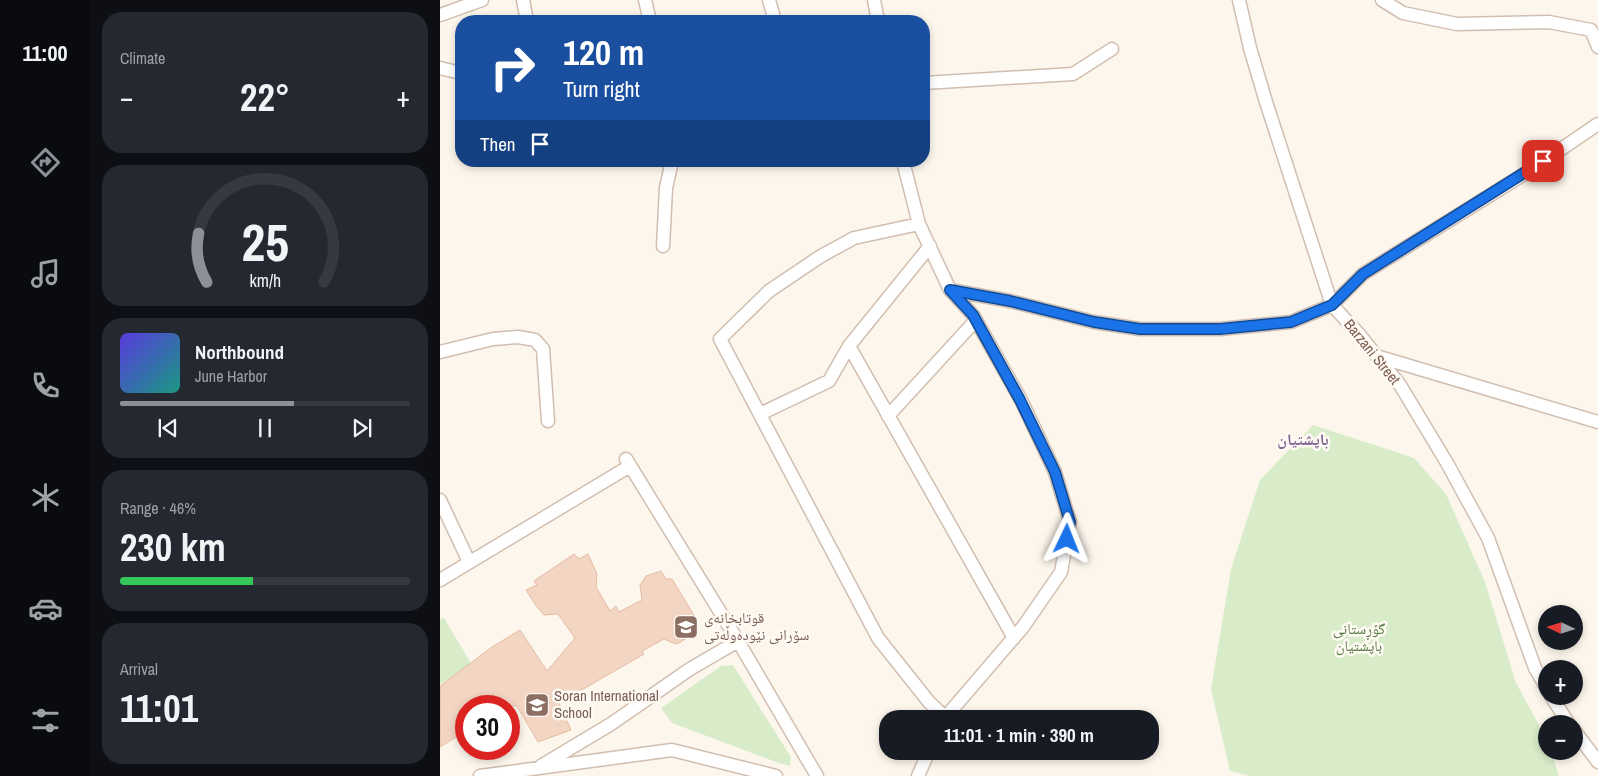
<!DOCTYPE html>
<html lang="en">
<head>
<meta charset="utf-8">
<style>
  :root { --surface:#171b24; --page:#242831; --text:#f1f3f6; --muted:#9ea1a6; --line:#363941; --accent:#8c9099 }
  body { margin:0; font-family:"Archivo Narrow","Noto Naskh Arabic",sans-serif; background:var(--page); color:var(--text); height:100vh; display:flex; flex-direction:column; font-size:19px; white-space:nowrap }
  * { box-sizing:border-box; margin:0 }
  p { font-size:16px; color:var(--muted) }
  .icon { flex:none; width:28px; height:28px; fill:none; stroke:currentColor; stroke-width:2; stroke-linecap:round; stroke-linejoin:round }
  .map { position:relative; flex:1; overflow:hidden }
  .drawer { display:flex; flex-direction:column; gap:12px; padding:12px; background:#0d0f14; width:350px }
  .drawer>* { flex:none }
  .banner { position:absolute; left:15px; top:15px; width:475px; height:152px; border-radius:20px; box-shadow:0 2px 8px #0003; background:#1a4fa0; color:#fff; overflow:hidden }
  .needle { width:32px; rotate:274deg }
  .controls { position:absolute; left:1098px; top:605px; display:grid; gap:10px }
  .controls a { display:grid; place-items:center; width:45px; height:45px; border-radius:50%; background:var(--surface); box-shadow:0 2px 8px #0003; font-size:25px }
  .speed { position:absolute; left:15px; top:695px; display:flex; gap:10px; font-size:25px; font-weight:700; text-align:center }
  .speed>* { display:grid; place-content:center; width:65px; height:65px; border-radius:50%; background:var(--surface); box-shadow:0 2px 8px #0003; line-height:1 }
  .speed .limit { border:8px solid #d22; background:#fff; color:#111 }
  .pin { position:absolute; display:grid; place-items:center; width:42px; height:42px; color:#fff; margin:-21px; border-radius:10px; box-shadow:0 2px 8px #0006 }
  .me { position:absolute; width:55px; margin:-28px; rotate:2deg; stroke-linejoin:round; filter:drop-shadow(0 0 4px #0008) }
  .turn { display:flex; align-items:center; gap:18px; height:105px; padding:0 25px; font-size:22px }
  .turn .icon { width:65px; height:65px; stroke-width:2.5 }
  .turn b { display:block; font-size:35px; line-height:42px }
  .then { display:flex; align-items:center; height:48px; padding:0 25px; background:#0003; gap:10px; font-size:19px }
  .big { font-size:38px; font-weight:700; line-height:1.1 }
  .drawer .widget { flex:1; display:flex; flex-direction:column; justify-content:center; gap:8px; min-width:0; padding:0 18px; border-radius:20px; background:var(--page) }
  .drawer .dial { align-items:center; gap:0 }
  .dial svg { height:130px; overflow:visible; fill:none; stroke:var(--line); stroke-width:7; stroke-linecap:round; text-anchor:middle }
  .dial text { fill:var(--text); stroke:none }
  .song { display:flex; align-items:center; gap:15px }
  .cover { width:60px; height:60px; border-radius:8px; background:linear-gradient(135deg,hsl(250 70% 55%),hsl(170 70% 35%)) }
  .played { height:5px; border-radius:2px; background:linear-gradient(90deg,var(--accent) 60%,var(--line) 60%) }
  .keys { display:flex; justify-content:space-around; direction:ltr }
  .heat { display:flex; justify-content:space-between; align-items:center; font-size:28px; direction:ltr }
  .charge { height:8px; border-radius:4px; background:linear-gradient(90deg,#34c759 46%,var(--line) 0) }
  .trip { position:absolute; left:439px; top:710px; width:280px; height:50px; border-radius:20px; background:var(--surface); box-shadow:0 2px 8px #0003; font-weight:700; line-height:50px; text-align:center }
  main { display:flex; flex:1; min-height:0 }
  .tabs { display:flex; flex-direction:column; width:90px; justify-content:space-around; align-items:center; background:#090b0e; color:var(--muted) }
  .tabs .icon { width:35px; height:35px }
  .tabs .on { color:var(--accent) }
  .tabs b { font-size:22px; color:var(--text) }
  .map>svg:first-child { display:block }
  .green { fill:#d8ecc9 }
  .building { fill:#f3d5c3; stroke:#e6bba3 }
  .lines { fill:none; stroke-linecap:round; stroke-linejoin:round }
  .minor-casing { stroke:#d1beb0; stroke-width:15 }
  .minor { stroke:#fff; stroke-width:12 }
  .route-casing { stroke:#114b97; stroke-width:12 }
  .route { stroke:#1a73e8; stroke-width:9 }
  .labels { text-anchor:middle; stroke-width:5; stroke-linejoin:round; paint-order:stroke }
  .street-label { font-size:15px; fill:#7a5c4d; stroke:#fffaf3 }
  .education-label { font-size:15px; fill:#785e54; stroke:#fffaf3; text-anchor:start }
  .park-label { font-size:15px; fill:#537a41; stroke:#fffaf3 }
  .neighbourhood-label { font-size:16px; font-weight:bold; fill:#846695; stroke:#fffaf3 }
</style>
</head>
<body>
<main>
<nav class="tabs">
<b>11:00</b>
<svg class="icon on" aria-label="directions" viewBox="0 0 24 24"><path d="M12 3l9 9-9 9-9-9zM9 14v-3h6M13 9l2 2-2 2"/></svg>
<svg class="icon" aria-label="music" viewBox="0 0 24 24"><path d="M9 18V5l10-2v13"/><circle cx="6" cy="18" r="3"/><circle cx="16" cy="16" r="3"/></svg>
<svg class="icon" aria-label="phone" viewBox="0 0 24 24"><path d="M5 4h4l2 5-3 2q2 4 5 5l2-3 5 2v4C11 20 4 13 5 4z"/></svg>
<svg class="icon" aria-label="climate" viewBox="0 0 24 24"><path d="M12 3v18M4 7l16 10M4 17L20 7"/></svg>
<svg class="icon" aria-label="car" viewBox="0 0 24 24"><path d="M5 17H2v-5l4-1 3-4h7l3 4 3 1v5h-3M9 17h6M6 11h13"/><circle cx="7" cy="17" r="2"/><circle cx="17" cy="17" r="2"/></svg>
<svg class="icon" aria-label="filters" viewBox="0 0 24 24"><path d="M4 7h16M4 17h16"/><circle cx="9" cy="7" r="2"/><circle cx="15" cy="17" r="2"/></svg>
</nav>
<section class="drawer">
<div class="widget"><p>Climate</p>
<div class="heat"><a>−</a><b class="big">22°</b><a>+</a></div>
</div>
<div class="widget dial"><svg viewBox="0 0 100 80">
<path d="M14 69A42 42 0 1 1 86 69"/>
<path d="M14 69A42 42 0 0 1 9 39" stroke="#8c9099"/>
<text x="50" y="56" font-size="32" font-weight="700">25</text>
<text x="50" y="72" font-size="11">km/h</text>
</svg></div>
<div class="widget">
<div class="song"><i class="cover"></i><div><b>Northbound</b><p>June Harbor</p></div></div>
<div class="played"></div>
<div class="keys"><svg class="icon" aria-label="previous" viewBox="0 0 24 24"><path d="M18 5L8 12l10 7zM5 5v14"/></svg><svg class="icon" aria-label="pause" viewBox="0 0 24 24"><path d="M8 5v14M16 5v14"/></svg><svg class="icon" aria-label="next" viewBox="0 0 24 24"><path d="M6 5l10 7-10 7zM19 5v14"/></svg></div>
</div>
<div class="widget"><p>Range · 46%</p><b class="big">230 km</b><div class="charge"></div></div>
<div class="widget"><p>Arrival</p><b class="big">11:01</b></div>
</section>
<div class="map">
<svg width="1158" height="776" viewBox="0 0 1158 776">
  <rect width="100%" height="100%" fill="#fdf6ec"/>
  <path class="green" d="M873,425L974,458L1006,494L1045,582L1076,683L1106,738V751H1111L1119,776H810L790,771L771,689L791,569L820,480Z
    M4,618L32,665L0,684V620Z
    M293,665L351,757L350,766L339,763L232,723L221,708L281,666Z"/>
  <path class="building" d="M134,554L139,559L148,554L157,574L156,587L170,611L176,606L179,612L202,600L200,585L206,576L221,571L226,579H232L255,617L252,621L254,629L250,633V636L239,643L235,644L224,639L202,651L204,654L119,703L131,730L98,742L77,706H26V731L0,747V686L52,647L80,630L107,671L135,638L118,614L104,615L97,607L86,590L97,585L94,581Z"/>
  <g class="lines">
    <defs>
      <path id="minor" d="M83,0L87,21
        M205,0L210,21
        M329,0L335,21
        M434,0L438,21
        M799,0L810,48L826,102L892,305L918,333L960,385L1007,463L1048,538L1095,668L1106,687
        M942,0L963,13L1017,24L1109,22L1151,30L1158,47
        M0,15L42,0
        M0,68L21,73
        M484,83L633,74L672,49
        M463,161L479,224L510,290L533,315L581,400L615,472L630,522L621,572L583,627L504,719
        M479,224L414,238L381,256L329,291L280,339L438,638L489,702L505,717
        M223,246L226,188L232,161
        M510,290L570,301L654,322L700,329H780L851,322L892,305L923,274L1089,171L1158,124
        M409,346L574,638
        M0,352L53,339L78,337L95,340L103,349L108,421
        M936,356L1158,422
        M320,414L389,381L409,346L490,246
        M448,416L536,320
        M186,459L298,641L377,776
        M0,500L29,562
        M0,580L190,466
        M1111,696L1129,724
        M1134,730L1158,762
        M101,766L171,724L250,669L298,641
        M40,776L232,750L336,776
        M478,776L489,751"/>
    </defs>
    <use href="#minor" class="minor-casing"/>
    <use href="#minor" class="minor"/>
  </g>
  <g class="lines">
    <defs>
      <path id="route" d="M627,539L630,522L615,472L580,400L533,315L510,290L570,301L654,322L700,329H780L851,322L892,305L923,274L1103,161"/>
    </defs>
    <use href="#route" class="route-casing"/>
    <use href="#route" class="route"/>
  </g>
  <defs>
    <symbol id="school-square" viewBox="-11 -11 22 22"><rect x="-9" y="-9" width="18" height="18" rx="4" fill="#8d6e63" stroke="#fffaf3"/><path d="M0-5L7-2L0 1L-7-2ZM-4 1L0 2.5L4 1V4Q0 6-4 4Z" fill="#fff"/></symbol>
  </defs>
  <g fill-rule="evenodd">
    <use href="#school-square" x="232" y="613" width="28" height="28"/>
    <use href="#school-square" x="83" y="691" width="28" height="28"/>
  </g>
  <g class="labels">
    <g class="street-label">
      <text transform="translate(932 352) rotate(51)" y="5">Barzani Street</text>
    </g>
    <g class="education-label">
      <text x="264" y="623">قوتابخانەی<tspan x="264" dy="17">سۆرانی نێودەوڵەتی</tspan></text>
      <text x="114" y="701">Soran International<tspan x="114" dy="17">School</tspan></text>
    </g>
    <g class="park-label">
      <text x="919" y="634">گۆڕستانی<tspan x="919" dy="17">باپشتیان</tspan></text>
    </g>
    <g class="neighbourhood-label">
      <text x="863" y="445">باپشتیان</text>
    </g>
  </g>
</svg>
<div class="controls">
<a><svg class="needle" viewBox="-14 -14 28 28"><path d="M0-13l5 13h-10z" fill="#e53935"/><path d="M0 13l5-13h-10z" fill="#9ea1a6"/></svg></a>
<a>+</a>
<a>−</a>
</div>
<div class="speed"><div class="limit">30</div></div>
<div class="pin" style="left:1103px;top:161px;background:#d93025"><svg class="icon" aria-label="arrive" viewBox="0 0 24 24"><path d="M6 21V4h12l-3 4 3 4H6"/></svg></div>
<svg class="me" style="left:627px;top:539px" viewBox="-20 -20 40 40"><path d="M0-17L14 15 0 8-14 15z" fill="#1a73e8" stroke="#fff" stroke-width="4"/></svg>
<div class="trip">11:01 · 1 min · 390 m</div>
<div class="banner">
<div class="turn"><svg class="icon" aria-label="right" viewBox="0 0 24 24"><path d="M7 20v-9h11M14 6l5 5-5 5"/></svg><div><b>120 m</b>Turn right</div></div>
<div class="then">Then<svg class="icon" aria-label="arrive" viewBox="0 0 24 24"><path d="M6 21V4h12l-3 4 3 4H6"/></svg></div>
</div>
</div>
</main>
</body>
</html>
